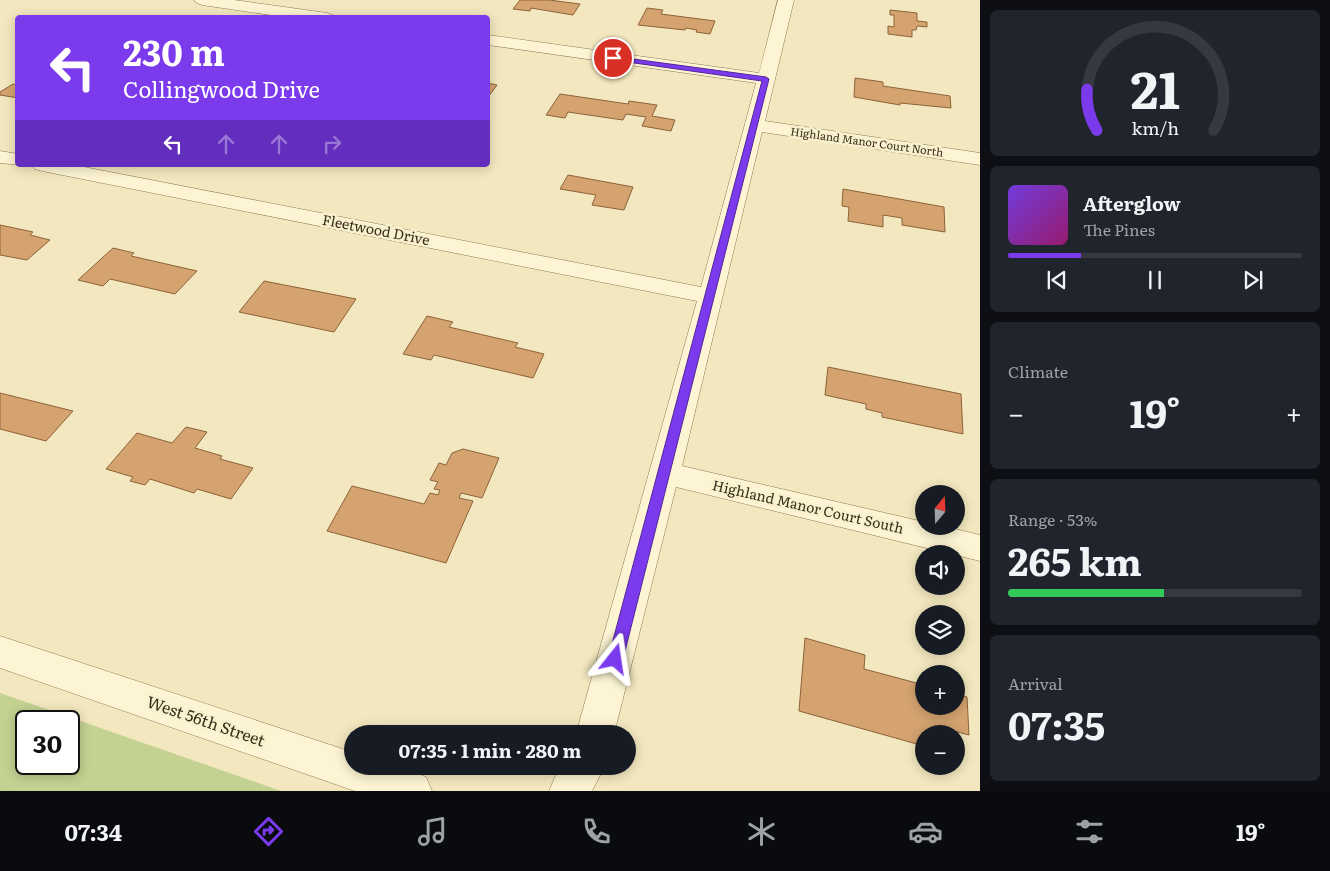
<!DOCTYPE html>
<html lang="en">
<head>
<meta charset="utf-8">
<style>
  :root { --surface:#171b24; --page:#20242c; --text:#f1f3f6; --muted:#9ea1a6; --line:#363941; --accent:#7c3aed }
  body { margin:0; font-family:Literata,serif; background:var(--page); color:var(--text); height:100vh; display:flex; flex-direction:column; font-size:19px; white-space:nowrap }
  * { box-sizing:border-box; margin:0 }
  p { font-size:16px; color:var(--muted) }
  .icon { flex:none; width:28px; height:28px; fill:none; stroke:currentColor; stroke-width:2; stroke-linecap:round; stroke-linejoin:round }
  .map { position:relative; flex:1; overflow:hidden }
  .drawer { display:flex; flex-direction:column; gap:10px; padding:10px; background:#0d0f14; width:350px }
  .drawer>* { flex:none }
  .top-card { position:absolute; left:15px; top:15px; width:475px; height:152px; border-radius:5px; box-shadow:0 2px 12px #0003; background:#7c3aed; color:#fff; overflow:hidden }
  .needle { width:32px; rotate:19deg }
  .fabs { position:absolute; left:915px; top:485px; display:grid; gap:10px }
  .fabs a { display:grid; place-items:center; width:50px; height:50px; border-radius:50%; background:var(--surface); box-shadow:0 2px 12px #0003; font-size:25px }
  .speed { position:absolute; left:15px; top:710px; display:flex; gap:10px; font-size:25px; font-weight:700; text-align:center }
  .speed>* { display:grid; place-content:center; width:65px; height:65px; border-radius:50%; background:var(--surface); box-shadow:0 2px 12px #0003; line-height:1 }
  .speed .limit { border:2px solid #111; border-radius:8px; background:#fff; color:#111 }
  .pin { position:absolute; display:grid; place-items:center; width:42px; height:42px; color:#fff; margin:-21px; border:2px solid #fff; border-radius:50%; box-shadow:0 1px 5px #0007 }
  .me { position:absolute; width:55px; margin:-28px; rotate:15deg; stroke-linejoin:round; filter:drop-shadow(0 0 4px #0008) }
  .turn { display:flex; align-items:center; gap:18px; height:105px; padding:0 25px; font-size:22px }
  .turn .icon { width:65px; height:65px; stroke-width:2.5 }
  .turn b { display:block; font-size:35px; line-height:42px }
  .lanes { display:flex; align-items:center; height:48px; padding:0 25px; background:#0003; justify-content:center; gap:25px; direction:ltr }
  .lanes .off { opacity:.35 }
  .big { font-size:38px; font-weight:700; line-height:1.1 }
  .drawer .widget { flex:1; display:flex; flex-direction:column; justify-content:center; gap:8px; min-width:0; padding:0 18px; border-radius:8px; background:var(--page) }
  .drawer .dial { align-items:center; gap:0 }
  .dial svg { height:130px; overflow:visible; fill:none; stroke:var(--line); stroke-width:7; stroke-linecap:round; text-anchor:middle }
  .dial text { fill:var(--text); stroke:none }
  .song { display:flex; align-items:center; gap:15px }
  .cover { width:60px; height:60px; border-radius:8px; background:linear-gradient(135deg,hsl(260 70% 55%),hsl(320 70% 35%)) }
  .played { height:5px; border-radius:2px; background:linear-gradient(90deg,var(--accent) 25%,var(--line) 25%) }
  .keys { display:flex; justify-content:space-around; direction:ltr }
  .heat { display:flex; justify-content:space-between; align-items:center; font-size:28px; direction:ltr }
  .charge { height:8px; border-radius:4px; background:linear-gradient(90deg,#34c759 53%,var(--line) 0) }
  .trip { position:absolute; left:344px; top:725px; width:292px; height:50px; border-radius:25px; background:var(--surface); box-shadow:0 2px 12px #0003; font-weight:700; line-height:50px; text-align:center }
  .dock { display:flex; height:80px; justify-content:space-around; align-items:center; background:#090b0e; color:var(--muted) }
  .dock .icon { width:35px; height:35px }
  .dock .selected { color:var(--accent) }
  .dock b { font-size:22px; color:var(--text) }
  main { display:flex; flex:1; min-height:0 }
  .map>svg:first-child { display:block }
  .green { fill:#c3d191; fill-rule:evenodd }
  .building { fill:#d4a370; stroke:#8d6238 }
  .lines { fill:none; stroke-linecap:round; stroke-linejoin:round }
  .street-casing { stroke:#8c7855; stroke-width:1 }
  .street { fill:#fcf4d2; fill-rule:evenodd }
  .route { fill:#7c3aed; stroke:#51269a }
  .labels { text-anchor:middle; stroke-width:5; stroke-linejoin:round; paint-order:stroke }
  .far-street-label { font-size:11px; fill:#3a2d1b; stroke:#f9f1ce }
  .street-label { font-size:14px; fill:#3a2d1b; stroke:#f9f1ce }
  .near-street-label { font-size:16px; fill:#3a2d1b; stroke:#f9f1ce }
</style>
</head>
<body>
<main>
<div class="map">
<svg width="980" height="791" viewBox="0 0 980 791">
  <rect width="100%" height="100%" fill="#f2e7be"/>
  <path class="green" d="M0,693L281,791H0ZM26,721H69V764H26Z"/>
  <path class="building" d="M520,0H549L580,4L573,15L531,8L530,11L513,9Z
    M647,8L663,10L661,14L715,21L710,34L696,32L697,30L686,28L685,30L638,25Z
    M890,10L917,13V21L927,22V27L917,26L916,30H912V37L888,34V26L894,27V15H890Z
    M855,78L883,82V86L950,96L951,108L900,103V105L854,97Z
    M488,83L497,85L489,96H488Z
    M13,84L18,85V98L0,95V92Z
    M560,94L628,104L629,101L657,105L652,116L675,120L671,131L642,126L646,117L626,114L623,120L568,112L565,118L546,115Z
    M568,175L633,187L624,210L592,205L596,195L560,189Z
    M843,189L944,207L945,232L902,225V218L883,215V227L848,221L849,207L842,206Z
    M0,225L33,232L30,235L50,240L27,260L0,255Z
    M113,248L134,253L131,256L197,271L175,294L110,279L103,286L78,280Z
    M264,281L356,299L334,332L239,312Z
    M427,316L453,322L449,327L518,343L515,347L544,354L533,378L434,355L431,360L403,354Z
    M828,367L961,394L963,434L882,417V413L866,409V404L825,395Z
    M0,393L73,411L46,441L0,429Z
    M186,427L207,432L195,448L222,456L220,459L253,468L231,499L197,489L194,493L150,479L145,485L130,481L133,477L106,469L137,433L172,443Z
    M463,449L499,458L482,498L461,493L459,498L473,501L446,563L327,531L352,486L424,504L430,493L438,495L440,490L434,489L438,482L430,480L439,463L446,465L452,453Z
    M805,638L865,655L864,669L924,685V706H956V694L967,697L969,735L934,726V734H924V746L799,711Z"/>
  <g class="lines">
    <defs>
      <path id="street" d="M194,0H234L327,13L333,15L335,18H291L202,5L197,3Z
        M778,0H794L765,121L980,153V165L762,132L682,466L924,522V526H943L980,535V561L676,487L614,734H576L697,301L42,171L35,169L32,165H74L701,287L756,83L488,45V35L759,73Z
        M0,151L18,154V165H22L0,163Z
        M0,636L352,752V766H397L426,777L432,791H355L0,668Z
        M563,766H605L592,791H549L555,777Z"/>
    </defs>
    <use href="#street" class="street-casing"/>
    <use href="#street" class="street"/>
  </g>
  <path class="route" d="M611,56L766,77L769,79L623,659L620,664L615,666L610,664L608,659L762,81L613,60H611Z"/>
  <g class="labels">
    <g class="far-street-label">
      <text transform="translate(867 142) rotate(8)" y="4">Highland Manor Court North</text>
    </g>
    <g class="street-label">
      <text transform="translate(376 230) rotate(11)" y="5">Fleetwood Drive</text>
      <text transform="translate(808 507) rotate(13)" y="5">Highland Manor Court South</text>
    </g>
    <g class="near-street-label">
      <text transform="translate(206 721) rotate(19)" y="6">West 56th Street</text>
    </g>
  </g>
</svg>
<div class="fabs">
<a><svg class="needle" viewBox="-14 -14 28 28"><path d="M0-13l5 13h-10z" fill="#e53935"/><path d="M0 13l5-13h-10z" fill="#9ea1a6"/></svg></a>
<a><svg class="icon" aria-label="sound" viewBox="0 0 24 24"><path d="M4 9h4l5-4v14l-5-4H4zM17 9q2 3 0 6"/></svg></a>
<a><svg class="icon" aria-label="layers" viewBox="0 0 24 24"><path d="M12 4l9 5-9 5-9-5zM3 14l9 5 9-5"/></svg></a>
<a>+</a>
<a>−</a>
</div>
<div class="speed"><div class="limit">30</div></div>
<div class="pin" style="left:613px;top:58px;background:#d93025"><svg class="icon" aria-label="arrive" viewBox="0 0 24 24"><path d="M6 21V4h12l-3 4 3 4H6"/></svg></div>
<svg class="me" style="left:615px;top:659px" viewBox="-20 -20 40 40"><path d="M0-17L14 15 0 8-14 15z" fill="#7c3aed" stroke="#fff" stroke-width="4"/></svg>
<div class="trip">07:35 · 1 min · 280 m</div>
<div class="top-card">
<div class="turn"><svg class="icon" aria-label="left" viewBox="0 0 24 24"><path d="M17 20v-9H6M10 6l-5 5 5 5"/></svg><div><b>230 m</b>Collingwood Drive</div></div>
<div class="lanes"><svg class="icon" aria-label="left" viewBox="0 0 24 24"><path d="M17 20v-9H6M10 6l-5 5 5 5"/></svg><svg class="icon off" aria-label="ahead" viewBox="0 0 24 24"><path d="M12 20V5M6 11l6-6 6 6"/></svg><svg class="icon off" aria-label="ahead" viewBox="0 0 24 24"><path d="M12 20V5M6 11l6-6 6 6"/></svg><svg class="icon off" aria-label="right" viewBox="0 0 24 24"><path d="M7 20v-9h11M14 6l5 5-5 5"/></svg></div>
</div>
</div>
<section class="drawer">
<div class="widget dial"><svg viewBox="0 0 100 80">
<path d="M14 69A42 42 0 1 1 86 69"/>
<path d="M14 69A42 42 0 0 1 8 44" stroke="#7c3aed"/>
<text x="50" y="56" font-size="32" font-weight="700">21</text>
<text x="50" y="72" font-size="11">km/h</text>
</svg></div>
<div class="widget">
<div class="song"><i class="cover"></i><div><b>Afterglow</b><p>The Pines</p></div></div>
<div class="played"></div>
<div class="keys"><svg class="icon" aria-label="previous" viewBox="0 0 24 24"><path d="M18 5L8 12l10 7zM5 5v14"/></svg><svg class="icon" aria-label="pause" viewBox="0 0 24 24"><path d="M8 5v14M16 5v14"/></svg><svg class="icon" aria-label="next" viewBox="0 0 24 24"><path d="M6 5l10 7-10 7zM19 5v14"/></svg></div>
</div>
<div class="widget"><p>Climate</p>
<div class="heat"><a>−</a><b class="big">19°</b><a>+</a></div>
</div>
<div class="widget"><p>Range · 53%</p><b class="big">265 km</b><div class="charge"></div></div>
<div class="widget"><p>Arrival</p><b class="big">07:35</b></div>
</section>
</main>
<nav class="dock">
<b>07:34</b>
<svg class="icon selected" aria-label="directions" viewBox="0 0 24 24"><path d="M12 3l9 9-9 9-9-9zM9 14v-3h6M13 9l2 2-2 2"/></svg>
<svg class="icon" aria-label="music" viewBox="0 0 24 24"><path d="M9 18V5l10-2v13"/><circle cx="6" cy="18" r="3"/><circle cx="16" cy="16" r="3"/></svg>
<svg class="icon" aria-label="phone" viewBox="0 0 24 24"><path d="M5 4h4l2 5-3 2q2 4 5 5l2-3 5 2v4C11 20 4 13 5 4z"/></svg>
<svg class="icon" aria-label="climate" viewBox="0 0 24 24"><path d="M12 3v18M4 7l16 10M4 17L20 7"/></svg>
<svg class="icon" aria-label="car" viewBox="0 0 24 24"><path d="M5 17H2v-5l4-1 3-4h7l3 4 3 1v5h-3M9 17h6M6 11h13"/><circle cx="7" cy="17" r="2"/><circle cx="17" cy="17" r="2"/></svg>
<svg class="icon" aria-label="filters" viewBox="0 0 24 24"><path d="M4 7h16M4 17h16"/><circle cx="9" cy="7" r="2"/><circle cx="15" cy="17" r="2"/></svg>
<b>19°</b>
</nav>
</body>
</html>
